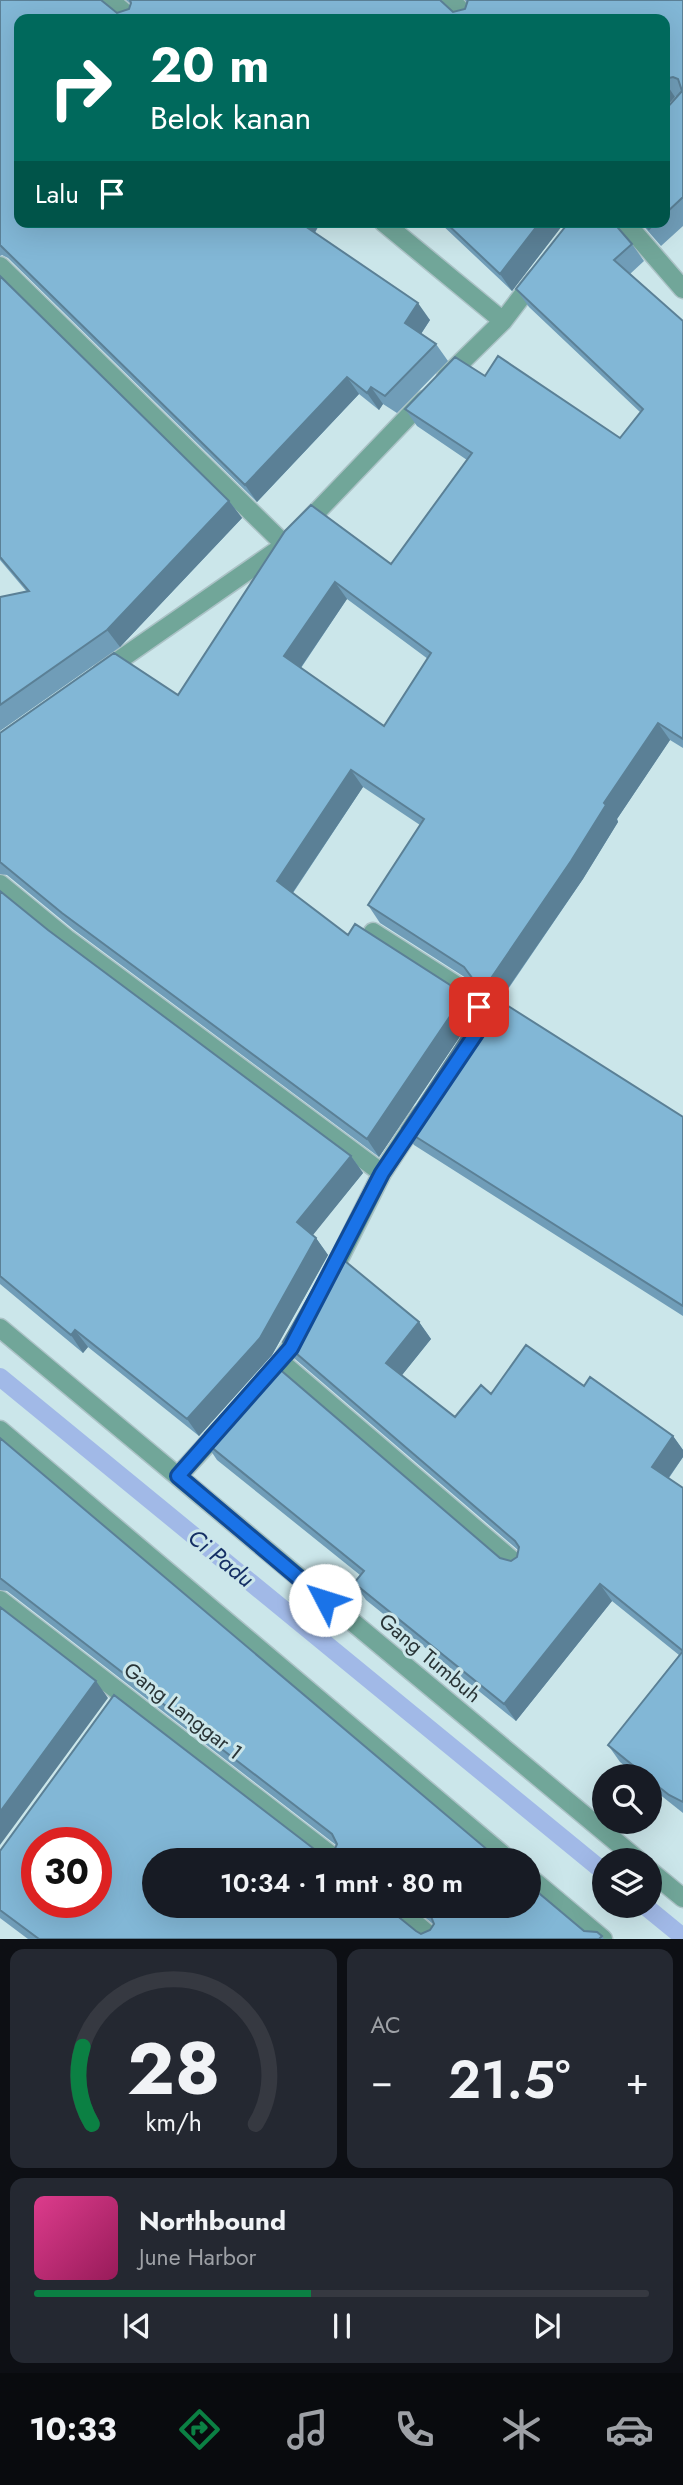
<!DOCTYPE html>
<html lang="id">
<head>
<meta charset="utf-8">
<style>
  :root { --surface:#171b24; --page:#242831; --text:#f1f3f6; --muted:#9ea1a6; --line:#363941; --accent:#0b8043 }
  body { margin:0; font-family:Jost,sans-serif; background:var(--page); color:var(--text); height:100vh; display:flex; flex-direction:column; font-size:26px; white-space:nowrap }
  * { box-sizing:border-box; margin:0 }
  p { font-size:23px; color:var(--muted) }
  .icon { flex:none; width:38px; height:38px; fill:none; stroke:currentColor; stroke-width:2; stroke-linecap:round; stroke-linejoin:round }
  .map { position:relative; height:1939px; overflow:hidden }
  .sheet { display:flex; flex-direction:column; gap:10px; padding:10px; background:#0d0f14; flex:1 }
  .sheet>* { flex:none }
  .hud { position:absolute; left:14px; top:14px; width:656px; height:214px; border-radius:14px; box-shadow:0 7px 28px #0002; background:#00695c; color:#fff; overflow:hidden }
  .controls { position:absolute; left:592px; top:1764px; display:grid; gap:14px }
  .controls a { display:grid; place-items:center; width:70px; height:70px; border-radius:50%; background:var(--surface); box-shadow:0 7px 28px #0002; font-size:35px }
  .speed { position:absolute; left:21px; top:1827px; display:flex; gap:14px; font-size:35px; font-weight:700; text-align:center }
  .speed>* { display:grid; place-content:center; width:91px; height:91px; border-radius:50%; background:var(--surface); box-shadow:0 7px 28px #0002; line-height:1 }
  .speed .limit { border:10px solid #d22; background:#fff; color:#111 }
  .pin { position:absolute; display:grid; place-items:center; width:60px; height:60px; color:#fff; margin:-30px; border-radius:14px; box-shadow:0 4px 10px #0006 }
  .me { position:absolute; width:77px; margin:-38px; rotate:310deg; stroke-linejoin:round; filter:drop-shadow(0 0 5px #0008) }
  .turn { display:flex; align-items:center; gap:24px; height:147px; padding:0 21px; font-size:32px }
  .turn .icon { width:91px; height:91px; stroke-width:2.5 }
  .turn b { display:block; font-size:49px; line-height:60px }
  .then { display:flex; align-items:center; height:66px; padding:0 21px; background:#0003; gap:14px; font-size:26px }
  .big { font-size:52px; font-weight:600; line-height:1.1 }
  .sheet .widget { flex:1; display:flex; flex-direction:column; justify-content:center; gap:10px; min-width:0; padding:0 24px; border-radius:14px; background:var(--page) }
  .sheet .dial { align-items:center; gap:0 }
  .dial svg { height:182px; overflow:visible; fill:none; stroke:var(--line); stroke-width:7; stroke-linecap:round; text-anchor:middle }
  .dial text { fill:var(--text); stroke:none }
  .song { display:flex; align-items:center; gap:21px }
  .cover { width:84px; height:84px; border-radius:10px; background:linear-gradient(135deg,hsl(330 70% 55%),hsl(330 70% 35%)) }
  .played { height:7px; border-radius:4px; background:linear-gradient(90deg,var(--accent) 45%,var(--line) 45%) }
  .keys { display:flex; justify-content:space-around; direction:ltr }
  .heat { display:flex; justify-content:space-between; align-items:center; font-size:38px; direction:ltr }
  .sheet .tiles { flex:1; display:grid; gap:10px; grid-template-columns:1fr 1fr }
  .widget:last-child { grid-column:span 2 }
  .trip { position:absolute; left:142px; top:1848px; width:399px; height:70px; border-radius:35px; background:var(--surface); box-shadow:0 7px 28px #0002; font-weight:600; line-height:70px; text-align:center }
  .tabs { display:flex; height:112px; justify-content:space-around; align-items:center; background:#090b0e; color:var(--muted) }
  .tabs .icon { width:49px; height:49px }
  .tabs .selected { color:var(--accent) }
  .tabs b { font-size:32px; color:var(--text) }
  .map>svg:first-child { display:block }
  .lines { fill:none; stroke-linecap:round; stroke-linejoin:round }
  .stream { stroke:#a1b9e7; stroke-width:18 }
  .minor-casing { stroke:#abc2c6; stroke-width:21 }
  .minor { stroke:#71a699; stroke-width:18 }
  .wall { fill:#709db8; fill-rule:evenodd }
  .shaded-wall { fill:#5b8096 }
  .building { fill:#82b7d6; stroke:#5b8096; stroke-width:2; fill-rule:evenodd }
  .route-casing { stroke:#114b97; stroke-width:18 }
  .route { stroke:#1a73e8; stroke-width:12 }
  .labels { text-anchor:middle; stroke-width:6; stroke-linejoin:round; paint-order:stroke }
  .street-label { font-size:21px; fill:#293436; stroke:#cbe6ea }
  .water-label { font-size:23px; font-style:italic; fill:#152f65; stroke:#cbe6ea }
</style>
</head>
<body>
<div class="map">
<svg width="683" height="1939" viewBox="0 0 683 1939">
  <rect width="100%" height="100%" fill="#cbe6ea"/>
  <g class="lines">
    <path class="stream" d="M0,1377L604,1872
      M645,1906L683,1937"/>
    <defs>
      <path id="minor" d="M110,0L132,19
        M451,0L469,19
        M383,222L503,321
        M625,222L683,289
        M0,266L285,545
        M446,377L503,321L535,279
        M102,672L285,545L424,400
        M0,884L67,939L382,1173
        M373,932L470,994L479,1007L483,1022L477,1031
        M330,1277L382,1173L420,1115
        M0,1328L638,1860
        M300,1332L281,1362L520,1567
        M0,1430L509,1860
        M178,1476L223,1427
        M0,1600L337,1860
        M649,1870L683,1898
        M528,1876L603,1939
        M395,1906L434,1939"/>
    </defs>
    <use href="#minor" class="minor-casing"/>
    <use href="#minor" class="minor"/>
  </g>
  <path class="wall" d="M0,0L117,13L129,9L131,4L126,0H441L453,12L465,9L467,3L465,0H683V226L661,246L640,222H665V110L677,96L675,97L665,108V19H19L318,227L315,233L430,320L421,334L436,344L448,361L397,413L383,404L379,410L359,394L257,502L8,258L2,255L0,256Z
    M439,222H565L512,291Z
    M615,225L632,244L644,261L630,274L683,321V748L670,740L617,819L618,822L583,879L500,1001L683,1117V1316L414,1145L402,1128L482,1006L477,985L380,923L368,905L420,825L363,787L293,893L348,935L450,985L469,1012L471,1020L379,1157L74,930L7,875L0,874V733L178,695L285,531L391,564L467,460L417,426L405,409L485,376L620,438L641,413L529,307L516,289ZM347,599L428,659L384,726L301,668Z
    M0,276L229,501L242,518L120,647L0,731V597L27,592L0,560Z
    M0,891L48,930L351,1156L363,1173L312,1235L316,1238L328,1255L272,1355L199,1436L88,1347L83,1353L0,1284Z
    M419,1322L431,1339L402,1375L455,1417L491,1394L584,1386L673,1436L683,1450V1457L669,1478L683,1488V1813L649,1786V1776H637L620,1762L608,1745L679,1655L612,1601L516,1721L366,1600L354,1583L360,1575L217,1460L205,1442L208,1438L205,1433L500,1558L511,1561L517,1557L518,1550L295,1359L283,1342Z
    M0,1438L490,1852L154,1860L421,1934L430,1930L433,1924L411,1906H528L584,1931L602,1936L604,1939H28L0,1918V1851L318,1852L324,1855L334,1851L336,1845L7,1591L0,1590Z"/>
  <path class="shaded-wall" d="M665,82L675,97L665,108Z
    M298,222H315L318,227L310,239Z
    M540,222H565L512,291L500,274Z
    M418,303L430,320L417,340L405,323Z
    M347,377L359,394L257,502L245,485Z
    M371,387L383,404L379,410L367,393Z
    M229,501L242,518L120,647L107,630Z
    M335,582L347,599L297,673L284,656Z
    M658,723L670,740L617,819L618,822L583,879L495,1007L483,990L604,803Z
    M351,770L363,787L289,898L277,881Z
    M456,995L469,1012L471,1020L379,1157L367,1139Z
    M351,1156L363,1173L309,1240L297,1222Z
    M316,1238L328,1255L272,1355L199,1436L187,1419Z
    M419,1322L431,1339L398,1380L386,1363Z
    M75,1330L88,1347L83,1353L71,1335Z
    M673,1436L683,1450V1457L664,1484L652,1467Z
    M600,1584L612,1601L516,1721L504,1704Z
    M96,1681L108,1698L0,1845V1812Z"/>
  <path class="building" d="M0,0H101L117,13L129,9L131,3L130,0H440L453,12L465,9L468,0H683V197L665,214V110L682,91L678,79L673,77L665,79V19H19V222H299L418,303L405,323L436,344L385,396L371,387L367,393L347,377L245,485L0,245Z
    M445,222H540L500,274Z
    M569,222H613L632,244L614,260L683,321V739L658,723L604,803L606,805L571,861L483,990L683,1117V1306L402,1128L482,1006L478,986L464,967L368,905L424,819L351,770L277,881L348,935L355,924L450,985L456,995L459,1003L367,1139L62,913L0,862V733L114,653L178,695L285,531L311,505L391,564L472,453L405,409L455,357L485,376L498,356L620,438L643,409L516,289ZM335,582L431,653L384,726L284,656Z
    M643,222H656L649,229Z
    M0,276L229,501L107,630L0,705V597L29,591L0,557Z
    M0,891L48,930L351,1156L297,1222L316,1238L260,1338L187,1419L75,1330L71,1335L0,1276Z
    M334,1252L419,1322L386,1363L455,1417L481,1385L491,1394L526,1345L584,1386L590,1377L673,1436L652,1467L683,1488V1802L669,1795L649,1779V1776H646L608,1745L683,1651L600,1584L504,1704L354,1583L364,1571L205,1442L209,1437L205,1433L270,1361L500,1558L511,1561L517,1557L519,1547L515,1541L283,1342Z
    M0,1438L490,1852L506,1860H154V1906H385L416,1931L421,1934L430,1930L434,1924L430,1914L420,1906H528V1884L584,1931L597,1932L602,1936L599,1939H39L0,1910V1851L114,1695L318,1852L324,1855L334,1851L337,1844L332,1834L0,1578ZM37,1843H96V1902H37Z
    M0,1607L96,1681L0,1812Z"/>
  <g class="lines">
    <defs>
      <path id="route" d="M325,1600L178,1476L291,1348L382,1173L483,1023L479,1007"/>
    </defs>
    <use href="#route" class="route-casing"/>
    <use href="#route" class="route"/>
  </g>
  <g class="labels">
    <g class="street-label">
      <text transform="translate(430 1658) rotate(40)" y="7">Gang Tumbuh</text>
      <text transform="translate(183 1711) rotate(38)" y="7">Gang Langgar 1</text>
    </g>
    <g class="water-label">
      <text transform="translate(221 1558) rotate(39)" y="8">Ci Padu</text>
    </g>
  </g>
</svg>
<div class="controls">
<a><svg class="icon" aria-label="search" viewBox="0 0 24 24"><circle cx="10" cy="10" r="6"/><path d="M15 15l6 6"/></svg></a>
<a><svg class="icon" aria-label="layers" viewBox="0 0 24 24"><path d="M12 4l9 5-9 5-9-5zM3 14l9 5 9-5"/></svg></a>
</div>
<div class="speed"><div class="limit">30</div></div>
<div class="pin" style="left:479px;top:1007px;background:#d93025"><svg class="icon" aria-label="arrive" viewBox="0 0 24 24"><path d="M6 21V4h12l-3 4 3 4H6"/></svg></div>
<svg class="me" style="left:325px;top:1600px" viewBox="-20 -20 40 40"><circle r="19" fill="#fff"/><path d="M0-13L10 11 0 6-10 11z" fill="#1a73e8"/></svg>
<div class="trip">10:34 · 1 mnt · 80 m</div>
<div class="hud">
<div class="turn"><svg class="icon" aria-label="right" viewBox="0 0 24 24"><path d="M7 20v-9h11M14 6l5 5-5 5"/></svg><div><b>20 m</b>Belok kanan</div></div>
<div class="then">Lalu<svg class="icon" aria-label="arrive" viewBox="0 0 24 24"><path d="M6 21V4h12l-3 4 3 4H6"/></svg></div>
</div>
</div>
<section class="sheet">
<div class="tiles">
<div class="widget dial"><svg viewBox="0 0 100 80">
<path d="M14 69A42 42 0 1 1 86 69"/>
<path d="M14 69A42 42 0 0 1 10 35" stroke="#0b8043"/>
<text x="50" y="56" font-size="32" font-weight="700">28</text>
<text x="50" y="72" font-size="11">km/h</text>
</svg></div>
<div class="widget"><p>AC</p>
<div class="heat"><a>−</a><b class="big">21.5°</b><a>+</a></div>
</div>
<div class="widget">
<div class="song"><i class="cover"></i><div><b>Northbound</b><p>June Harbor</p></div></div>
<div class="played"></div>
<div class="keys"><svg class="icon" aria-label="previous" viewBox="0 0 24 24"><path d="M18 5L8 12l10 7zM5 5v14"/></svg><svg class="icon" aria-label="pause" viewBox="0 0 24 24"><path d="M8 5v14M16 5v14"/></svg><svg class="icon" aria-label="next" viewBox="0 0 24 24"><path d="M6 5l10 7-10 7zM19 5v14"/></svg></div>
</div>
</div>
</section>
<nav class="tabs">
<b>10:33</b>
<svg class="icon selected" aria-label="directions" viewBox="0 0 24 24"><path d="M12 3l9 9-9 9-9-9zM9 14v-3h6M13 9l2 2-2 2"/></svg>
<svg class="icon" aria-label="music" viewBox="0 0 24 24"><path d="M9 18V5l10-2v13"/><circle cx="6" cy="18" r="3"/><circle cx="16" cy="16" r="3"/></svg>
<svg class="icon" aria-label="phone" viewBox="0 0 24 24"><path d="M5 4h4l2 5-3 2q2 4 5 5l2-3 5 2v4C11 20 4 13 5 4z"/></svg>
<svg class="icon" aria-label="climate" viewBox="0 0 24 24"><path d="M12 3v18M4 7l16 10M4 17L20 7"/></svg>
<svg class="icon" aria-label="car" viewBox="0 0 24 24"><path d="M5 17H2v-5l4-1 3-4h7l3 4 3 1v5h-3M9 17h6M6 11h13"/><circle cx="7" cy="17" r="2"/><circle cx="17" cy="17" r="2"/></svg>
</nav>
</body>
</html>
